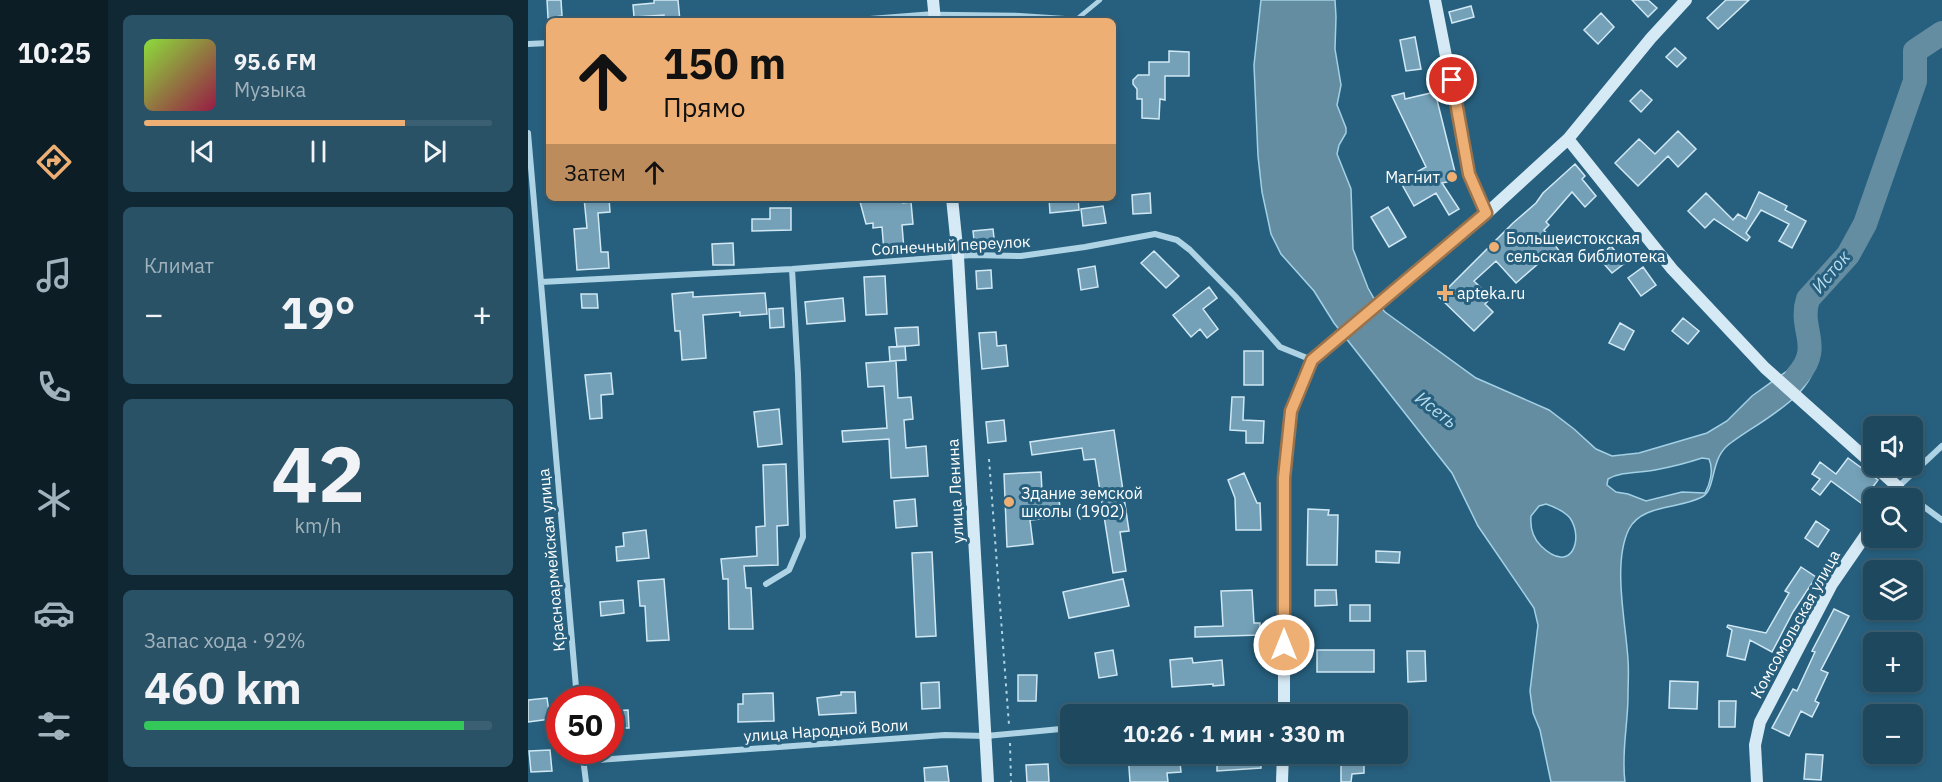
<!DOCTYPE html>
<html lang="ru">
<head>
<meta charset="utf-8">
<style>
  :root { --surface:#1d485e; --page:#2a5267; --text:#f1f3f6; --muted:#a0b2bc; --line:#3b6073; --accent:#edaf73 }
  body { margin:0; font-family:"IBM Plex Sans",sans-serif; background:var(--page); color:var(--text); height:100vh; display:flex; flex-direction:column; font-size:22px; white-space:nowrap }
  * { box-sizing:border-box; margin:0 }
  p { font-size:20px; color:var(--muted) }
  .icon { flex:none; width:33px; height:33px; fill:none; stroke:currentColor; stroke-width:2; stroke-linecap:round; stroke-linejoin:round }
  .map { position:relative; flex:1; overflow:hidden }
  .panel { display:flex; flex-direction:column; gap:15px; padding:15px; background:#102834; width:420px }
  .panel>* { flex:none }
  .guide { position:absolute; left:18px; top:18px; width:570px; height:183px; border-radius:9px; box-shadow:0 3px 9px #0003,0 0 0 2px var(--line); background:#edaf73; color:#111; overflow:hidden }
  .controls { position:absolute; left:1335px; top:416px; display:grid; gap:12px }
  .controls a { display:grid; place-items:center; width:60px; height:60px; border-radius:9px; background:var(--surface); box-shadow:0 3px 9px #0003,0 0 0 2px var(--line); font-size:30px }
  .speed { position:absolute; left:18px; top:686px; display:flex; gap:12px; font-size:30px; font-weight:700; text-align:center }
  .speed>* { display:grid; place-content:center; width:78px; height:78px; border-radius:50%; background:var(--surface); box-shadow:0 3px 9px #0003,0 0 0 2px var(--line); line-height:1 }
  .speed .limit { border:9px solid #d22; background:#fff; color:#111 }
  .pin { position:absolute; display:grid; place-items:center; width:51px; height:51px; color:#fff; margin:-26px; border:3px solid #fff; border-radius:50%; box-shadow:0 2px 6px #0007 }
  .me { position:absolute; width:66px; margin:-33px; rotate:0deg; stroke-linejoin:round; filter:drop-shadow(0 0 4px #0008) }
  .turn { display:flex; align-items:center; gap:21px; height:126px; padding:0 18px; font-size:27px }
  .turn .icon { width:78px; height:78px; stroke-width:2.5 }
  .turn b { display:block; font-size:42px; line-height:51px }
  .then { display:flex; align-items:center; height:57px; padding:0 18px; background:#0003; gap:12px; font-size:22px }
  .big { font-size:45px; font-weight:800; line-height:1.1 }
  .panel .tile { flex:1; display:flex; flex-direction:column; justify-content:center; gap:9px; min-width:0; padding:0 21px; border-radius:9px; background:var(--page) }
  .panel .dial { align-items:center; gap:0 }
  .dial b { font-size:78px; line-height:1 }
  .song { display:flex; align-items:center; gap:18px }
  .cover { width:72px; height:72px; border-radius:9px; background:linear-gradient(135deg,hsl(90 70% 55%),hsl(340 70% 35%)) }
  .played { height:6px; border-radius:3px; background:linear-gradient(90deg,var(--accent) 75%,var(--line) 75%) }
  .keys { display:flex; justify-content:space-around; direction:ltr }
  .heat { display:flex; justify-content:space-between; align-items:center; font-size:33px; direction:ltr }
  .charge { height:9px; border-radius:4px; background:linear-gradient(90deg,#34c759 92%,var(--line) 0) }
  .trip { position:absolute; left:532px; top:704px; width:348px; height:60px; border-radius:9px; background:var(--surface); box-shadow:0 3px 9px #0003,0 0 0 2px var(--line); font-weight:800; line-height:60px; text-align:center }
  main { display:flex; flex:1; min-height:0 }
  .dock { display:flex; flex-direction:column; width:108px; justify-content:space-around; align-items:center; background:#0c1d26; color:var(--muted) }
  .dock .icon { width:42px; height:42px }
  .dock .selected { color:var(--accent) }
  .dock b { font-size:27px; color:var(--text) }
  .map>svg:first-child { display:block }
  .water { fill:#658da1; stroke:#a2d0e5; stroke-width:1.5; fill-rule:evenodd }
  .lines { fill:none; stroke-linecap:round; stroke-linejoin:round }
  .river { stroke:#658da1; stroke-width:24 }
  .building { fill:#74a1b8; stroke:#d0e8f4; stroke-width:1.5 }
  .path { stroke:#add3e5; stroke-width:2; stroke-dasharray:3 4.5; stroke-linecap:butt }
  .lane { stroke:#add3e5; stroke-width:4.5 }
  .street { stroke:#add3e5; stroke-width:6 }
  .secondary { stroke:#d6eaf5; stroke-width:12 }
  .route-casing { stroke:#9a724b; stroke-width:15 }
  .route { stroke:#edaf73; stroke-width:10 }
  .poi-dot { fill:#edaf73; stroke:#27607e; stroke-width:2 }
  .labels { text-anchor:middle; stroke-width:6; stroke-linejoin:round; paint-order:stroke }
  .poi-label { font-size:16px; fill:#fff; stroke:#27607e; text-anchor:start }
  .street-label { font-size:16px; fill:#fff; stroke:#27607e }
  .water-label { font-size:18px; font-style:italic; fill:#b9dced; stroke:#27607e }
</style>
</head>
<body>
<main>
<nav class="dock">
<b>10:25</b>
<svg class="icon selected" aria-label="directions" viewBox="0 0 24 24"><path d="M12 3l9 9-9 9-9-9zM9 14v-3h6M13 9l2 2-2 2"/></svg>
<svg class="icon" aria-label="music" viewBox="0 0 24 24"><path d="M9 18V5l10-2v13"/><circle cx="6" cy="18" r="3"/><circle cx="16" cy="16" r="3"/></svg>
<svg class="icon" aria-label="phone" viewBox="0 0 24 24"><path d="M5 4h4l2 5-3 2q2 4 5 5l2-3 5 2v4C11 20 4 13 5 4z"/></svg>
<svg class="icon" aria-label="climate" viewBox="0 0 24 24"><path d="M12 3v18M4 7l16 10M4 17L20 7"/></svg>
<svg class="icon" aria-label="car" viewBox="0 0 24 24"><path d="M5 17H2v-5l4-1 3-4h7l3 4 3 1v5h-3M9 17h6M6 11h13"/><circle cx="7" cy="17" r="2"/><circle cx="17" cy="17" r="2"/></svg>
<svg class="icon" aria-label="filters" viewBox="0 0 24 24"><path d="M4 7h16M4 17h16"/><circle cx="9" cy="7" r="2"/><circle cx="15" cy="17" r="2"/></svg>
</nav>
<section class="panel">
<div class="tile">
<div class="song"><i class="cover"></i><div><b>95.6 FM</b><p>Музыка</p></div></div>
<div class="played"></div>
<div class="keys"><svg class="icon" aria-label="previous" viewBox="0 0 24 24"><path d="M18 5L8 12l10 7zM5 5v14"/></svg><svg class="icon" aria-label="pause" viewBox="0 0 24 24"><path d="M8 5v14M16 5v14"/></svg><svg class="icon" aria-label="next" viewBox="0 0 24 24"><path d="M6 5l10 7-10 7zM19 5v14"/></svg></div>
</div>
<div class="tile"><p>Климат</p>
<div class="heat"><a>−</a><b class="big">19°</b><a>+</a></div>
</div>
<div class="tile dial"><b>42</b><p>km/h</p></div>
<div class="tile"><p>Запас хода · 92%</p><b class="big">460 km</b><div class="charge"></div></div>
</section>
<div class="map">
<svg width="1414" height="782" viewBox="0 0 1414 782">
  <rect width="100%" height="100%" fill="#27607e"/>
  <path class="water" d="M733,0H807L808,17L807,49L813,85L809,105L818,128V133L811,145L809,154L823,189L825,249L840,288L848,302L857,312L948,378L1021,410L1046,429L1068,449L1084,456L1111,453L1179,433L1199,421L1224,396L1266,366L1277,351L1283,348L1287,352C1294,395 1225,424 1199,446C1182,461 1188,490 1174,497C1152,509 1114,504 1101,529C1084,563 1098,623 1100,660C1101,672 1100,684 1100,696C1100,725 1093,753 1097,782H1023L1012,730L1005,713L1002,691L1010,625L1006,608L950,526L924,473L806,323L786,291L753,254L743,234L734,192L730,156L726,65ZM1174,458L1181,459C1186,470 1182,484 1177,493L1154,492L1118,501L1100,494L1088,492L1079,485L1080,479C1094,471 1112,473 1127,470C1143,467 1159,463 1174,458ZM1018,504C1027,507 1036,511 1042,518C1056,538 1044,576 1013,546C1005,538 1002,527 1003,516L1011,506Z"/>
  <g class="lines">
    <path class="river" d="M1269,376C1296,346 1270,330 1280,299L1320,255L1337,224L1387,81V51L1414,33"/>
  </g>
  <path class="building" d="M19,0H33L34,16L20,18Z
    M126,0H150L152,21H136V15L106,17L105,5L126,3Z
    M1104,0H1120L1129,8L1120,17Z
    M1198,0H1221L1190,29L1179,18Z
    M943,6L946,17L924,23L921,12Z
    M1073,13L1086,27L1070,44L1056,30Z
    M887,37L893,69L878,71L872,40Z
    M1147,48L1158,58L1149,67L1138,57Z
    M641,51L661,52V76H637V100L632,99L631,119L614,118V99H609V89L605,84V80L610,75H621V62H641Z
    M1113,90L1124,100L1113,112L1102,101Z
    M907,92L929,180L914,183L931,209L921,215L908,193L886,206L872,181L898,167L864,96L876,93L877,99Z
    M1150,131L1168,149L1150,167L1140,156L1110,186L1087,163L1111,139L1127,154Z
    M1047,164L1057,176L1054,179L1068,196L1057,207L1044,192L1018,222L1021,225L1016,230L1032,252L1020,261L1018,257L988,283L968,261L946,281L963,298L957,304L965,312L946,331L911,297L985,223L1008,203L1015,193Z
    M1231,192L1259,206L1257,210L1278,221L1264,248L1251,241L1261,224L1233,210L1218,233L1222,237L1219,241L1186,219L1177,228L1160,211L1178,193L1205,220L1210,214L1218,219Z
    M622,193L623,213L605,214L604,195Z
    M56,198H81L82,212L70,213L73,252H80L81,268L49,270L46,229L59,228Z
    M331,198H375V203L383,202L385,224L374,225L376,250L356,252L354,227L345,228V223L338,224Z
    M521,198H550L551,210L522,213Z
    M575,206L578,223L555,226L553,209Z
    M860,207L878,237L861,247L843,217Z
    M242,208H263V230L224,231V219H242Z
    M465,229L467,247L447,249L445,231Z
    M205,243L206,265H185L184,244Z
    M1083,246L1097,263L1084,273L1070,257Z
    M626,251L651,276L638,288L613,263Z
    M567,266L570,287L553,290L550,269Z
    M1115,267L1128,285L1113,296L1100,278Z
    M463,270L464,288L449,289L448,271Z
    M357,276L359,314L338,315L336,277Z
    M681,287L689,298L675,309L690,329L679,338L672,329L663,337L645,315Z
    M165,292V297L237,293L239,314L212,316V312L175,315L178,358L154,360L152,331H147L144,294Z
    M53,294H69L70,308H54Z
    M315,298L317,321L279,324L277,302Z
    M255,308L256,327L242,328L241,309Z
    M1155,318L1171,331L1160,344L1144,331Z
    M1092,323L1106,331L1096,350L1081,343Z
    M390,327L391,345L369,347L367,328Z
    M468,332L469,346L478,345L480,366L454,369L451,333Z
    M377,346L378,360L362,361L361,347Z
    M716,351H735V385H716Z
    M368,361L370,398L383,397L385,419L376,420L378,448L398,446L400,476L363,478L361,439L315,442L314,431L359,428L356,386L340,387L338,363Z
    M83,373L85,394L73,395L74,418L62,419L57,375Z
    M704,397H716L715,420L736,421L735,443H718V431L702,430Z
    M251,409L254,444L230,447L226,412Z
    M476,420L478,441L460,443L458,422Z
    M586,430L601,531L592,532L598,571L585,573L567,459L556,460L554,448L504,455L502,442Z
    M1320,458L1350,480L1333,503L1303,481L1292,495L1284,489L1292,479L1284,474L1292,462L1308,474Z
    M258,464L260,525L249,526L250,565L216,566L218,588H223L225,629H201L200,579H195L193,559L229,556L228,527L237,526L235,465Z
    M513,472L514,491L530,490L533,517L502,520L505,544L479,547L476,474Z
    M716,473L729,503H732L733,530H708L707,498L700,480Z
    M387,499L389,526L368,528L366,501Z
    M780,509L801,510L800,515H810L809,565H779Z
    M1288,521L1301,530L1290,547L1277,538Z
    M118,530L121,558L89,561L88,547L96,546L95,533Z
    M848,551L872,552L871,563L848,562Z
    M404,552L408,636L388,637L384,553Z
    M1273,567L1288,577L1265,612L1244,652L1222,640L1217,660L1199,656L1204,630L1199,627L1200,625L1238,633L1261,593L1257,591Z
    M136,579L141,640L119,641L117,606H112L110,581Z
    M595,579L601,606L541,618L535,592Z
    M724,590L726,623H732V635L667,637V627L695,626L693,591Z
    M787,590H808L809,605L787,606Z
    M95,600L96,613L73,616L72,602Z
    M822,605H842V621H822Z
    M1306,609L1321,616L1293,670L1300,673L1287,701L1291,703L1284,717L1273,711L1261,736L1244,728L1265,689L1269,691L1287,652L1284,651Z
    M585,650L589,675L571,678L567,653Z
    M789,650H846V672H789Z
    M879,651H897L898,681L880,682Z
    M664,658L665,663L694,660L696,685L685,686V684L644,687L642,660Z
    M490,675H509L508,701H490Z
    M1142,681L1170,682L1169,709L1141,708Z
    M411,682L412,708L394,709L393,683Z
    M313,692H327L328,713L291,715L289,698L313,695Z
    M245,693L246,721L210,722V704H215V694Z
    M19,698L22,719L0,722V700Z
    M1191,701H1208L1207,727H1191Z
    M100,710L101,728H82V711Z
    M22,750L24,771L3,772L1,751Z
    M600,753H651L653,772L639,773L640,782H602Z
    M689,753H732L733,768L689,771Z
    M1278,754L1295,755L1293,780L1276,779Z
    M836,763V773L824,774L823,782H813V764Z
    M520,764L521,782H499L498,765Z
    M419,766L421,782H397L396,768Z"/>
  <g class="lines">
    <path class="path" d="M461,459L481,725
      M482,743L483,782"/>
    <path class="lane" d="M408,14L487,15L549,19L572,0"/>
    <path class="street" d="M316,21L406,14
      M0,44L21,43
      M0,133L49,699
      M13,282L264,269L444,255L493,256L557,247L627,234L649,240L662,250L707,296L752,347L784,360
      M1384,498L1370,487L1414,446
      M1384,498L1414,520
      M238,584L261,570L275,537L270,374L264,269
      M707,714L756,710
      M54,750L58,782
      M56,761L417,735L458,736L543,728"/>
    <path class="secondary" d="M405,0L407,21
      M907,0L941,174L959,213
      M1040,139L1144,269L1237,368L1370,487L1363,498
      M424,198L430,257L460,782
      M756,714V478L763,411L784,360L959,213L1040,139L1123,38L1158,0
      M754,782L755,753
      M1229,782L1227,745L1232,722L1304,584L1346,523"/>
  </g>
  <g class="lines">
    <defs>
      <path id="route" d="M756,645V478L763,411L784,360L958,213L941,174L924,80"/>
    </defs>
    <use href="#route" class="route-casing"/>
    <use href="#route" class="route"/>
  </g>
  <g class="poi-dot">
    <circle cx="924" cy="177" r="6"/>
    <circle cx="966" cy="247" r="6"/>
    <path d="M914 284h6v6h6v6h-6v6h-6v-6h-6v-6h6z"/>
    <circle cx="481" cy="502" r="6"/>
  </g>
  <g class="labels">
    <g class="poi-label">
      <text x="912" y="183" text-anchor="end">Магнит</text>
      <text x="978" y="244">Большеистокская<tspan x="978" dy="18">сельская библиотека</tspan></text>
      <text x="929" y="299">apteka.ru</text>
      <text x="493" y="499">Здание земской<tspan x="493" dy="18">школы (1902)</tspan></text>
    </g>
    <g class="street-label">
      <text transform="translate(423 245) rotate(-3)" y="6">Солнечный переулок</text>
      <text transform="translate(427 491) rotate(-93)" y="6">улица Ленина</text>
      <text transform="translate(23 560) rotate(-95)" y="6">Красноармейская улица</text>
      <text transform="translate(1267 624) rotate(-61)" y="6">Комсомольская улица</text>
      <text transform="translate(298 730) rotate(-4)" y="6">улица Народной Воли</text>
    </g>
    <g class="water-label">
      <text transform="translate(1303 272) rotate(-50)" y="6">Исток</text>
      <text transform="translate(908 410) rotate(38)" y="6">Исеть</text>
    </g>
  </g>
</svg>
<div class="controls">
<a><svg class="icon" aria-label="sound" viewBox="0 0 24 24"><path d="M4 9h4l5-4v14l-5-4H4zM17 9q2 3 0 6"/></svg></a>
<a><svg class="icon" aria-label="search" viewBox="0 0 24 24"><circle cx="10" cy="10" r="6"/><path d="M15 15l6 6"/></svg></a>
<a><svg class="icon" aria-label="layers" viewBox="0 0 24 24"><path d="M12 4l9 5-9 5-9-5zM3 14l9 5 9-5"/></svg></a>
<a>+</a>
<a>−</a>
</div>
<div class="speed"><div class="limit">50</div></div>
<div class="pin" style="left:924px;top:80px;background:#d93025"><svg class="icon" aria-label="arrive" viewBox="0 0 24 24"><path d="M6 21V4h12l-3 4 3 4H6"/></svg></div>
<svg class="me" style="left:756px;top:645px" viewBox="-20 -20 40 40"><circle r="17" fill="#edaf73" stroke="#fff" stroke-width="3"/><path d="M0-11L8 9 0 5-8 9z" fill="#fff"/></svg>
<div class="trip">10:26 · 1 мин · 330 m</div>
<div class="guide">
<div class="turn"><svg class="icon" aria-label="ahead" viewBox="0 0 24 24"><path d="M12 20V5M6 11l6-6 6 6"/></svg><div><b>150 m</b>Прямо</div></div>
<div class="then">Затем<svg class="icon" aria-label="ahead" viewBox="0 0 24 24"><path d="M12 20V5M6 11l6-6 6 6"/></svg></div>
</div>
</div>
</main>
</body>
</html>
